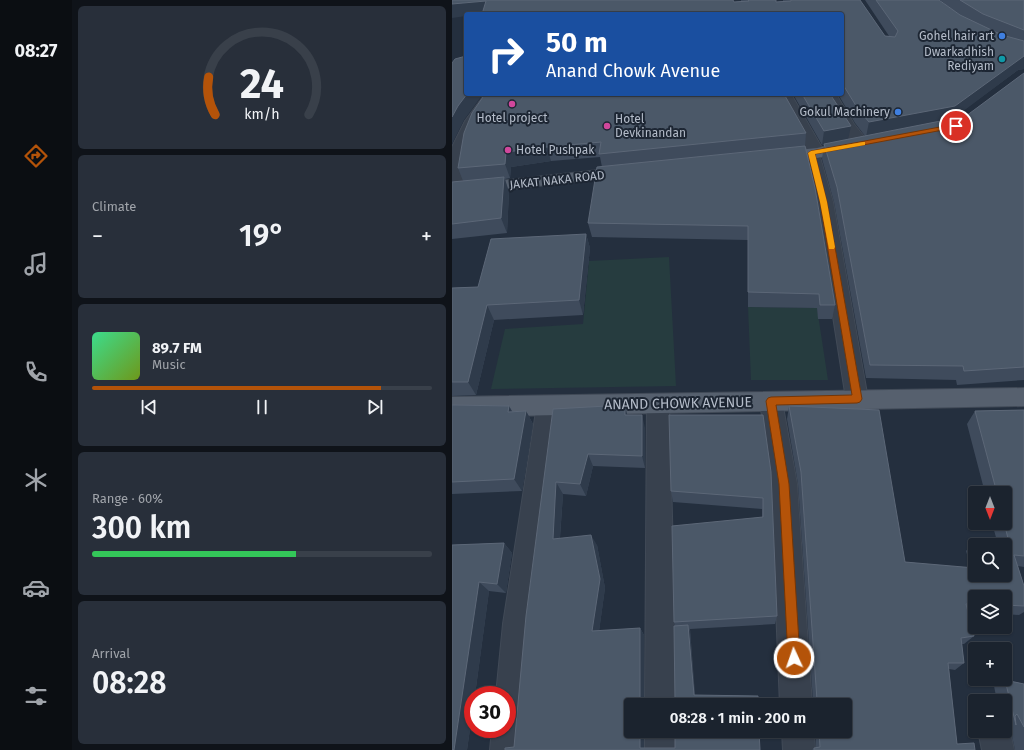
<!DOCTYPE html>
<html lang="en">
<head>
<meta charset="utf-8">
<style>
  :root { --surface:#1b232e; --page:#282f3a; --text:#f1f3f6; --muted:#a0a4aa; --line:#39404a; --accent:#b45309 }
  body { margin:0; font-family:"Fira Sans",sans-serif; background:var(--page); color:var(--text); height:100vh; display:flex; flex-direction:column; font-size:15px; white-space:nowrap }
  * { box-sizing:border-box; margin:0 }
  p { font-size:13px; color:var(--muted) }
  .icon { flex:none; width:22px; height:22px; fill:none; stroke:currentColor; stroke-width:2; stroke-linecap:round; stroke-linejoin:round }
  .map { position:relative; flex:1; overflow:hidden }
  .panel { display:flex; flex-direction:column; gap:6px; padding:6px; background:#0f1319; width:380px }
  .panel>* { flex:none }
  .hud { position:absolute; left:12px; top:12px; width:380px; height:84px; border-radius:4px; box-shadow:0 1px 3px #0004,0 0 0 1px var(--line); background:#1a4fa0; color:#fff; overflow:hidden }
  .needle { width:26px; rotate:180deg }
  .buttons { position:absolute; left:516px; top:486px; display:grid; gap:8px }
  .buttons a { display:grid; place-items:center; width:44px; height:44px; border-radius:4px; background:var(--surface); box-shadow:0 1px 3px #0004,0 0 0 1px var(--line); font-size:20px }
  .speed { position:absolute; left:12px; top:686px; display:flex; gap:8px; font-size:20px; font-weight:700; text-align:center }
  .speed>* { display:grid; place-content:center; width:52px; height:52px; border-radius:50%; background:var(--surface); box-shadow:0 1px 3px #0004,0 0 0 1px var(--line); line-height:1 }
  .speed .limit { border:6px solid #d22; background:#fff; color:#111 }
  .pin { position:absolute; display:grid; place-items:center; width:34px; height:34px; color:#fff; margin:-17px; border:2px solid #fff; border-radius:50%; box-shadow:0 1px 4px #0007 }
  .me { position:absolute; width:44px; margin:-22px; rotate:357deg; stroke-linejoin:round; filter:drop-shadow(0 0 3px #0008) }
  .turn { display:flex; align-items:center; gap:14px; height:84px; padding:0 16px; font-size:18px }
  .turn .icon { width:52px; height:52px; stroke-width:2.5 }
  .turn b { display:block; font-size:28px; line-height:34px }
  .big { font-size:30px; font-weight:600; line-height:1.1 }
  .panel .card { flex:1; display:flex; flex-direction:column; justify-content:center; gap:6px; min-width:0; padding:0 14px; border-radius:6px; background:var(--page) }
  .panel .dial { align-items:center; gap:0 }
  .dial svg { height:104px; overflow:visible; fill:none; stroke:var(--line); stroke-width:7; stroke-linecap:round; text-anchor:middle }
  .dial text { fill:var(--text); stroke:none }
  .song { display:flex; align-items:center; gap:12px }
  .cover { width:48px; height:48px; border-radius:6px; background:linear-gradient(135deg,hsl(150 70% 55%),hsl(80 70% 35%)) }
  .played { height:4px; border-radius:2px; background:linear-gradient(90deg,var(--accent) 85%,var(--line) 85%) }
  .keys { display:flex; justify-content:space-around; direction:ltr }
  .heat { display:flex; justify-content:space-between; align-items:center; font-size:22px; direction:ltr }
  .charge { height:6px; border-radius:3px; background:linear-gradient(90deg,#34c759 60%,var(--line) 0) }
  .trip { position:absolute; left:172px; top:698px; width:228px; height:40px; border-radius:4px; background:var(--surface); box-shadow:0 1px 3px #0004,0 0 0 1px var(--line); font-weight:600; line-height:40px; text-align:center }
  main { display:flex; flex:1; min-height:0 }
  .dock { display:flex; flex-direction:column; width:72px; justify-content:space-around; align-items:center; background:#0b0e12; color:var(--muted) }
  .dock .icon { width:28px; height:28px }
  .dock .current { color:var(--accent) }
  .dock b { font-size:18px; color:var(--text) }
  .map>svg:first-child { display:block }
  .green { fill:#263c3f }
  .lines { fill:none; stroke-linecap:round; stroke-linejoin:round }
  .minor-casing { stroke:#414a57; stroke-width:2 }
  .major-casing { stroke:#414a57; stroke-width:2 }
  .minor { fill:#38414e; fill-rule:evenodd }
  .major { fill:#56606e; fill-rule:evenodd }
  .wall { fill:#3f4b5c; fill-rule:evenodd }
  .shaded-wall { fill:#2f3b4b }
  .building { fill:#4b5868; stroke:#5c6777 }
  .route { fill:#b45309; stroke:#753606 }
  .slow { fill:#f59e0b }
  .shop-dot { fill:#3f7fe0; stroke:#1d2633; stroke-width:1.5 }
  .culture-dot { fill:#0f9aa8; stroke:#1d2633; stroke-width:1.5 }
  .hotel-dot { fill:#d1479c; stroke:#1d2633; stroke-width:1.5 }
  .labels { text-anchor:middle; stroke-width:4; stroke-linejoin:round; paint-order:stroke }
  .far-poi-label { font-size:12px; fill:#b4bcc9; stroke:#1d2633; text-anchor:end }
  .far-street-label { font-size:12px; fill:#b4bcc9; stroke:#1d2633 }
  .street-label { font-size:14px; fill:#b4bcc9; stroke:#1d2633 }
</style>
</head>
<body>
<main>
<nav class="dock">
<b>08:27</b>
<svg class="icon current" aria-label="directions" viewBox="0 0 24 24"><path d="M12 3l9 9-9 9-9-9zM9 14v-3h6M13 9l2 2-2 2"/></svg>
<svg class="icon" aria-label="music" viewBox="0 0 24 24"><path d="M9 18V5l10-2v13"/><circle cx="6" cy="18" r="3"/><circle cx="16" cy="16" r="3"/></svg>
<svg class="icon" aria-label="phone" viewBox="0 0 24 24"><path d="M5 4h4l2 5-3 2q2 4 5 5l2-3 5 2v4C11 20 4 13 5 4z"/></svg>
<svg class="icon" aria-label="climate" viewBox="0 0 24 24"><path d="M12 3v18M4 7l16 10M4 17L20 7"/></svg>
<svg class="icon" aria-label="car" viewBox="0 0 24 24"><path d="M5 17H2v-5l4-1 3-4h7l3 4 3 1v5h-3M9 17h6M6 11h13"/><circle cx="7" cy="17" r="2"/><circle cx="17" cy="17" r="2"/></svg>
<svg class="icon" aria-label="filters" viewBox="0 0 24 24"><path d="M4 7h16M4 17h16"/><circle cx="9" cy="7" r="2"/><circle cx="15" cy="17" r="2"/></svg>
</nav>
<section class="panel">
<div class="card dial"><svg viewBox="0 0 100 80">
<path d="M14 69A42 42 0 1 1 86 69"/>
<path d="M14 69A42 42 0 0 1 9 40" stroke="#b45309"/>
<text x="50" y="56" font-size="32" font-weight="700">24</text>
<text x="50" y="72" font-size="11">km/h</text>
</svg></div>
<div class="card"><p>Climate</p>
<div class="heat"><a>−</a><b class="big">19°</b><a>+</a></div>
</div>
<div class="card">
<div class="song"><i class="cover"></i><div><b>89.7 FM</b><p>Music</p></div></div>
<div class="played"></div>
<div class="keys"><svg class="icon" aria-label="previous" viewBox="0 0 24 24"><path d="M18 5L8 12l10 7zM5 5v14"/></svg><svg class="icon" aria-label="pause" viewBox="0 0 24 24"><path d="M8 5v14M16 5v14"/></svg><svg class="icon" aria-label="next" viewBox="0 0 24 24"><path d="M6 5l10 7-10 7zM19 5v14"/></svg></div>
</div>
<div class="card"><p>Range · 60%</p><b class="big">300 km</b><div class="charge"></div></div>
<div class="card"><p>Arrival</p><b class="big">08:28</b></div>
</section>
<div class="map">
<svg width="572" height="750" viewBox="0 0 572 750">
  <rect width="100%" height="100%" fill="#242f3e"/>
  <path class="green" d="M217,257L224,386L39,389L53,329L131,324L137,261Z
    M296,307L365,308L376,380H299Z"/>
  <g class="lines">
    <defs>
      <path id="minor" d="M33,94H49C45,99 40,103 36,108C16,133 13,159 10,190L8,194L0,195V147L13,121Z
        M325,94H339L373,153L368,157L381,202L416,399L413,406L405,408L397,406L394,399L363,202L351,153L355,149Z
        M370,94H384L402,124L418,144L415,147C412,148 409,149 406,148C396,143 376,105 370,94Z
        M319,392L327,394L330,401L345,484L360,705H328L319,484L308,401L311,394Z
        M206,394L214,396L217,403L225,705H193L195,403L198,396Z
        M96,396L104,398L107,405L81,624L70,750H38L40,729H55V695H44L51,624L85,405L88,398Z
        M553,720L558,731L562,750H530L526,731H553Z
        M193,731H225V750H193Z
        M330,731H362L363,750H331Z"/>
      <path id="major" d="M400,141L405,143L408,146L405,149L365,158L326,162L320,160L318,157L320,154L326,152L365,148Z
        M174,167L180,169L182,172L180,175L0,196V186Z
        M572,388V406L0,417V397Z"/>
    </defs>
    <use href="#minor" class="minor-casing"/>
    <use href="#major" class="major-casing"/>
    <use href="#minor" class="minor"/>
    <use href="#major" class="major"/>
  </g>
  <path class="wall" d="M0,0L282,2L289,1V0H324V2L331,1V0H408L433,36H437L413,0H487L504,13L488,0H572V69L566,70L501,118L514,116L572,73V380L505,385L504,380L414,378L382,202L370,159L372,145H370L341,94H378L396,139L413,136L403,123L386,94H390V14Z
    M12,133H354L353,146L383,305L380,319H366L365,308L296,307V240L140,237L136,223L150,167L148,157L99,161L59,167L58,178L53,179L57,192L55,233L0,239V182L11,181L6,168Z
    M134,234L138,248L131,315L42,320L24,395L0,396V288L26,287Z
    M0,405L57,406L60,411H74L81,424L70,491L0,494Z
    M337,406L453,562L519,568L514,551L523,540L545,541L540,523H553V493H533L515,424L523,411L572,410V567L566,566L572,586V612L567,615L553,614V597H523V613H516L522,636L512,644H510L512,663L503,670L497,669L505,744L523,750H360L362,748H364V731H393V705H357L358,703L361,701L346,484L335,419ZM523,545H553V575H523Z
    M101,409L176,415L193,428V468L141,466L134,496L111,494L108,538L145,545L153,588L147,631L188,628L192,635V701H223V625L222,622L310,517V509L221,502L219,491L311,415L325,616L323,624L238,629L243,695L306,696L179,705V731H192V748L308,750L62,747Z
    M52,543L60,553L54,593L37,591L23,695H21V708L15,750L0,545Z
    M553,680L572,684V750H563L559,731L558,727L553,728V701H545L542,686Z"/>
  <path class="shaded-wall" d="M34,1L38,14H14V16L0,18V4Z
    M572,56V69L566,70L498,121L414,137L417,122Z
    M15,94H31L12,120L0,144V117L6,106Z
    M399,126L396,140L372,144V145H370L372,131Z
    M95,147L99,161L59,167L58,178L53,164L54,152Z
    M52,177L57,192L55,233L49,218Z
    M134,234L138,248L131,315L127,300Z
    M35,305L42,320L24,395L16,382Z
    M173,405L176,418L173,415Z
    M57,406L64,419L56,412Z
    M74,411L81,424L70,491L62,479Z
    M190,415L193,428V468L190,456Z
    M136,454L141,466L134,496L128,484Z
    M104,482L111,494L107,549L101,539Z
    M139,535L145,545L153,588L146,639L140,631Z
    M52,543L60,553L54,593L45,584Z
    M27,582L37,591L23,695H21V708L15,750H2Z
    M236,625L238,632L243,700L242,695Z
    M188,628L192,635V705L188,701Z
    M188,731H192V750L188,748Z"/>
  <path class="building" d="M0,0H281L282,2L297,1L296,0H324V2L339,1V0H408L433,36L443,37L446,31L424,0H487L508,15L550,35L572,41V56L503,106L417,122L406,109L390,83V14H30L34,1L0,4Z
    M508,0H572V30L531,14Z
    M14,56V94H15L6,106L0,117V63L3,59Z
    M572,73V367L512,371L511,366L418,365L385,187L372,144L514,116Z
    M33,94H332L354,133L147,154L149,142L95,147L54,152L53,164L6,168L12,133L20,113Z
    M350,94H378L399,126L372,131Z
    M353,146L363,188L383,305H368L367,294L296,292V226L136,223L145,167Z
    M52,177L49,218L0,224V182Z
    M134,234L127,300L35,305L16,382H0V288L26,287L39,239Z
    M0,405L57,406L56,412L74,411L62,479L0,482Z
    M173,405V415H190V456L136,454L128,484L104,482L101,539L139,535L148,579L140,631L188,628V701H223L222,626L236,625L242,695L306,696V705H179V731H188V748H223V731H307L308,750H53V748L62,747L74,616L101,409Z
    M337,406L427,410L453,562L523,568V575H553V545H524L523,540L557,542L552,523H553V493H545L523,411L572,410V556L562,555L572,586V606L553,605V597H523V604H514L522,636L509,638L512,663H496L505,744L522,743L523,750H362V748L368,747L367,731H393V705H358V703L365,700L349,472Z
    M217,415H311L319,472L325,616L222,622L220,526L311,517V498L219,491Z
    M52,543L45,584L27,582L2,750H0V545Z
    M553,680L572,684V727L565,714L563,716L564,725Z"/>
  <path class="route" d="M504,124L507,126V127L363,154L375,202L410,399L408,402L405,403L324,405L337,484L348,658L346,662L342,664L337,662L336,658L327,484L314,401L316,398L319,397L400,395L368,202L356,153L359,151Z"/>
  <path class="slow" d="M411,142H413V145L363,154L375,202L383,247L382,249H377L368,202L356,153L359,151Z"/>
  <g class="shop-dot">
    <circle cx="550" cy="36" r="4"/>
    <circle cx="446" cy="112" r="4"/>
  </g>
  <circle class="culture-dot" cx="550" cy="59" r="4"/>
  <g class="hotel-dot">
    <circle cx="60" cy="104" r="4"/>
    <circle cx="155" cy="126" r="4"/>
    <circle cx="56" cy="150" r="4"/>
  </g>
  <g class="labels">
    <g class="far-poi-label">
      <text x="542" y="40">Gohel hair art</text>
      <text x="542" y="56">Dwarkadhish<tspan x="542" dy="14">Rediyam</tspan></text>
      <text x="438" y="116">Gokul Machinery</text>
      <text x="60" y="122" text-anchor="middle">Hotel project</text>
      <text x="163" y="123" text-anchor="start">Hotel<tspan x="163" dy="14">Devkinandan</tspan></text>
      <text x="64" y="154" text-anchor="start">Hotel Pushpak</text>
    </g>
    <g class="far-street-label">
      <text transform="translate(105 180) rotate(-6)" y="4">JAKAT NAKA ROAD</text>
    </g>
    <g class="street-label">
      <text transform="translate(226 403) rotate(-1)" y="5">ANAND CHOWK AVENUE</text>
    </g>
  </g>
</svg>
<div class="buttons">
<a><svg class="needle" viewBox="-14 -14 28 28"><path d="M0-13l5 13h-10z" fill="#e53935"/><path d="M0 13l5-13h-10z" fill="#a0a4aa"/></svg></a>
<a><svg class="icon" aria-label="search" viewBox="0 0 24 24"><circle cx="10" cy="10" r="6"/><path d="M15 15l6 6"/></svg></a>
<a><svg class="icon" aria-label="layers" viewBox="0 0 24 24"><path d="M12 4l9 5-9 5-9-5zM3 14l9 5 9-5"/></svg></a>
<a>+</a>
<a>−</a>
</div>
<div class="speed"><div class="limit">30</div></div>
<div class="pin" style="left:504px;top:126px;background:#d93025"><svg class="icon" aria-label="arrive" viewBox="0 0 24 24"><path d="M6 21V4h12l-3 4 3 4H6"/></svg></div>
<svg class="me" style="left:342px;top:658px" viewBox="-20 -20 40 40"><circle r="17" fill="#b45309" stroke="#fff" stroke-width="3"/><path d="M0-11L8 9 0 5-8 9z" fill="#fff"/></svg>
<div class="trip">08:28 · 1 min · 200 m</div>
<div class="hud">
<div class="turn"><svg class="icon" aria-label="right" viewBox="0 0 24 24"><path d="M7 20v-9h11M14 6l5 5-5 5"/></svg><div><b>50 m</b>Anand Chowk Avenue</div></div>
</div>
</div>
</main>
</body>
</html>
